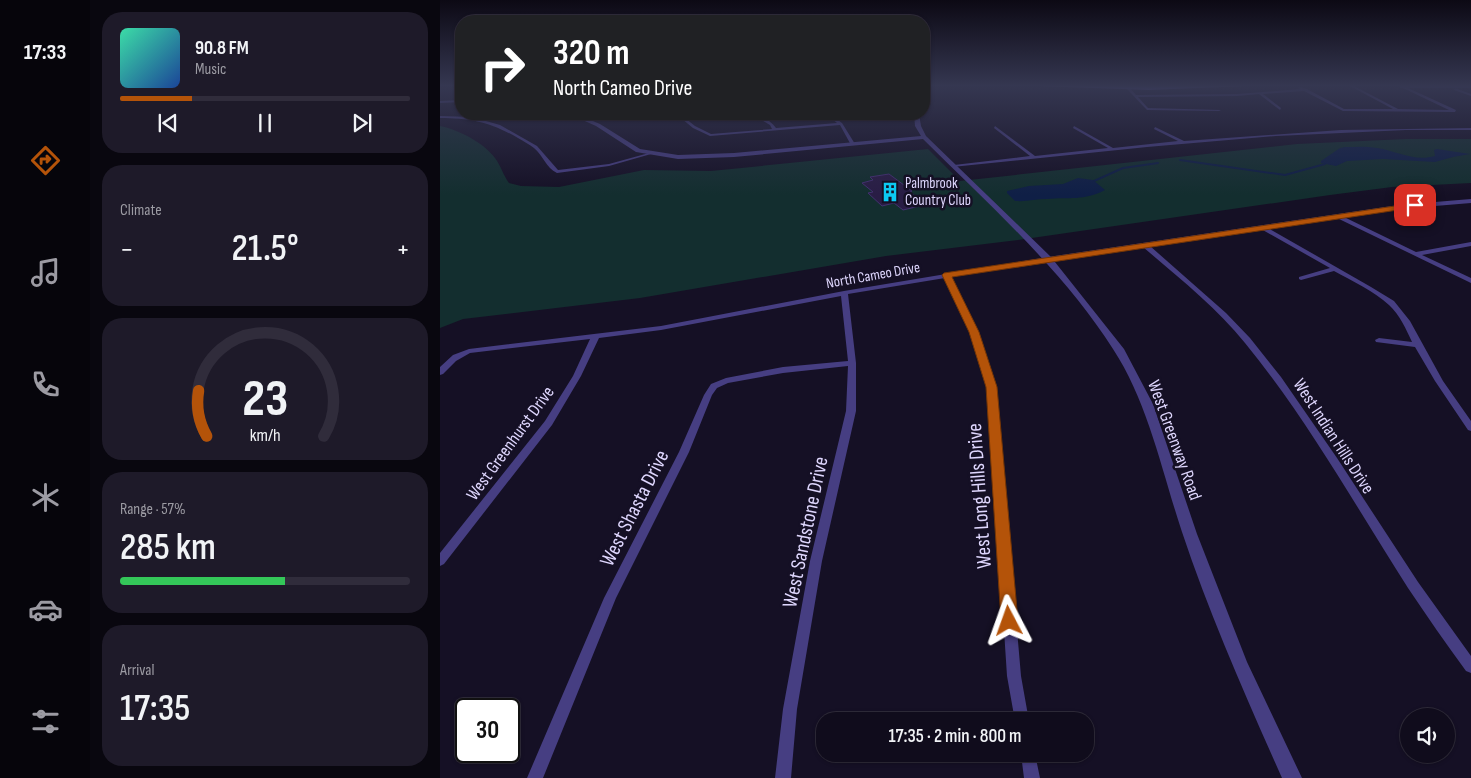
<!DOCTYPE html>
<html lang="en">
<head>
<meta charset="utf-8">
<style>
  :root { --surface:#100c1c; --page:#1e1a29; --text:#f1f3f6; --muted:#9c9ba3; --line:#302c3b; --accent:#b45309 }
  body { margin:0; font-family:"Sofia Sans Condensed",sans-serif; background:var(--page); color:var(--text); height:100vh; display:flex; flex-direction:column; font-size:19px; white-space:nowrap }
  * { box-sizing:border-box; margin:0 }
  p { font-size:16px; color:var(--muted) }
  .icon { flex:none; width:28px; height:28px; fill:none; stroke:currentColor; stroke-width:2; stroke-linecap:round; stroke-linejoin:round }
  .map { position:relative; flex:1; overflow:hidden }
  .drawer { display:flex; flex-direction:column; gap:12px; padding:12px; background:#09070f; width:350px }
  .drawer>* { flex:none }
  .banner { position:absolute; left:15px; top:15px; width:475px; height:105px; border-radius:20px; box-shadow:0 1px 4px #0004,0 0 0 1px var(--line); background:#202124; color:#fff; overflow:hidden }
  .buttons { position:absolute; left:960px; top:708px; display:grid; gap:10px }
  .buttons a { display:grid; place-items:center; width:55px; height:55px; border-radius:50%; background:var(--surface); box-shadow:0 1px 4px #0004,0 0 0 1px var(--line); font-size:25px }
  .speed { position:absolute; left:15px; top:698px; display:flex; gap:10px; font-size:25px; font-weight:700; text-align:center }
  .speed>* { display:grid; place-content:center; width:65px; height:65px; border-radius:50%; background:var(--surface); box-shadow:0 1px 4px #0004,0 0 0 1px var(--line); line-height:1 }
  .speed .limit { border:2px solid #111; border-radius:8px; background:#fff; color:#111 }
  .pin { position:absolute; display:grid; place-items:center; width:42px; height:42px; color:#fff; margin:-21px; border-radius:10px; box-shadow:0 2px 8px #0006 }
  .me { position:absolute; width:55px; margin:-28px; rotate:356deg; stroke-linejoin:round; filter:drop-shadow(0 0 4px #0008) }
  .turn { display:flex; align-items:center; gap:18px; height:105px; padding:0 15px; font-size:22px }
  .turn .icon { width:65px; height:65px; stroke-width:2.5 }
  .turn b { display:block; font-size:35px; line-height:42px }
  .big { font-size:38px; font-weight:600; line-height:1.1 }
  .drawer .widget { flex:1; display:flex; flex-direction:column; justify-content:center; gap:8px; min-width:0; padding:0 18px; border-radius:20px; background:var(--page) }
  .drawer .dial { align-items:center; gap:0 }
  .dial svg { height:130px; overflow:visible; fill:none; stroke:var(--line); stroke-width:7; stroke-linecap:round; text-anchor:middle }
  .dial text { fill:var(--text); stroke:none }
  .song { display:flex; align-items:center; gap:15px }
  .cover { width:60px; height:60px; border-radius:8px; background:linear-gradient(135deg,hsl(160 70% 55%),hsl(220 70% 35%)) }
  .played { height:5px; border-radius:2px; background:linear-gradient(90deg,var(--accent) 25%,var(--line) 25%) }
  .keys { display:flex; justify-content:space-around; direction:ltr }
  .heat { display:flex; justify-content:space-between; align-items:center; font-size:28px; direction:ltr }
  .charge { height:8px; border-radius:4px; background:linear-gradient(90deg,#34c759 57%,var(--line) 0) }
  .trip { position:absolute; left:376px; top:712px; width:278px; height:50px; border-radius:20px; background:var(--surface); box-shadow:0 1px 4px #0004,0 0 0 1px var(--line); font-weight:600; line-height:50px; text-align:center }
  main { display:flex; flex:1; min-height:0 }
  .menu { display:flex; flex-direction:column; width:90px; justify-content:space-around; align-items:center; background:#06050b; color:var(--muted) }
  .menu .icon { width:35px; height:35px }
  .menu .active { color:var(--accent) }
  .menu b { font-size:22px; color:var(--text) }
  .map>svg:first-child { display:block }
  .green { fill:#132e2f }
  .water { fill:#0f1f46 }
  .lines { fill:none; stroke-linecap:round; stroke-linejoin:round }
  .stream { stroke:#0f1f46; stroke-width:2 }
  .building { fill:#291d45; stroke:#423070 }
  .minor { fill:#463e82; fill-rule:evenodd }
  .tertiary { fill:#463e82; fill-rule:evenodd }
  .secondary { fill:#8072f8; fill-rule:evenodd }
  .route { fill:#b45309; stroke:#753606 }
  .labels { text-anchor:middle; stroke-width:5; stroke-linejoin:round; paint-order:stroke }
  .far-poi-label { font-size:15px; fill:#ded6fd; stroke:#151025; text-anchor:start }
  .far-street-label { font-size:15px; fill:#ded6fd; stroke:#151025 }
  .street-label { font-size:18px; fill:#ded6fd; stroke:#151025 }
  .near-street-label { font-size:21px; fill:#ded6fd; stroke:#151025 }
</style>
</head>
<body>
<main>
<nav class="menu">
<b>17:33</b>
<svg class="icon active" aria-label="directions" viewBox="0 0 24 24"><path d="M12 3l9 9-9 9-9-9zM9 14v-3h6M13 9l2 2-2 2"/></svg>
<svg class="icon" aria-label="music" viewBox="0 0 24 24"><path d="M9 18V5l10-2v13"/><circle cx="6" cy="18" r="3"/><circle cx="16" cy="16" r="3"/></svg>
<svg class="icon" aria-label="phone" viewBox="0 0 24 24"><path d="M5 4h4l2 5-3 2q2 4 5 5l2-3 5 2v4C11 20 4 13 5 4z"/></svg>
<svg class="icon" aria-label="climate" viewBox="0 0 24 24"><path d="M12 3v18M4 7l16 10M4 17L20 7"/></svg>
<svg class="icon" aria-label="car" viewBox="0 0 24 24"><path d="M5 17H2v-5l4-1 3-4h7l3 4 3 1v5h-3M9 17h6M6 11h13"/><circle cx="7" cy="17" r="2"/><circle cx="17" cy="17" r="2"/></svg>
<svg class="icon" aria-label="filters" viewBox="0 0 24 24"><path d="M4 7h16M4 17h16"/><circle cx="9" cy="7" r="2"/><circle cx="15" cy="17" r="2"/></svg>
</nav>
<section class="drawer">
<div class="widget">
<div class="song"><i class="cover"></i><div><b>90.8 FM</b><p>Music</p></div></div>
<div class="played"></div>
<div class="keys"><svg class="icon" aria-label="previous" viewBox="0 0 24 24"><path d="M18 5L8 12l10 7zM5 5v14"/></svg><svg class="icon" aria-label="pause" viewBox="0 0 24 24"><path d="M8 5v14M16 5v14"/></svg><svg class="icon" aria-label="next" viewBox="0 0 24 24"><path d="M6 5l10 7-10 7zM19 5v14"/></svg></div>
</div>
<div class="widget"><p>Climate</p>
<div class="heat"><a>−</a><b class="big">21.5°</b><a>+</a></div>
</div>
<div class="widget dial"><svg viewBox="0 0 100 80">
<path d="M14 69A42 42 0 1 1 86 69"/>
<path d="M14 69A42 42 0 0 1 9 41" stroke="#b45309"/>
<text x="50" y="56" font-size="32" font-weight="700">23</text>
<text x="50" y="72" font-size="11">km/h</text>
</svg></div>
<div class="widget"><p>Range · 57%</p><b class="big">285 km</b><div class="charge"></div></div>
<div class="widget"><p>Arrival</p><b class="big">17:35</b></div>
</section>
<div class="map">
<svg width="1031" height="778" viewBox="0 0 1031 778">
  <rect width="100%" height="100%" fill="#151025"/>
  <path class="green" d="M0,126C19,130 43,142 55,158C61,166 63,175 69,183L81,186L119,187L204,170L271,171L488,149L520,181L857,144L966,139H1031V183L952,187L890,195L578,240L446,256L200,298L23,319L0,328Z"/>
  <path class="water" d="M905,147C915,147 926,146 937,148C957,151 974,162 995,156L994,150L997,149L1030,154L1013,157L995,162L943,159L907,161L896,166L881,163V161L900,148Z
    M638,178L653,180L665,190C644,201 629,197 607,199C596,199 586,202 575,201L567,193V191L589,186L623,184Z"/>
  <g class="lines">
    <path class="stream" d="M740,160L845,175L885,164
      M654,181L683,168L718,163"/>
  </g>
  <path class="building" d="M449,174L472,191L470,192L484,203L478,204L480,206L463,210L454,203L442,206L428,193L433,192L422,183L433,180L430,177Z"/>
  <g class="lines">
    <path class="minor" d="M910,86H914L958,109L1009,110L963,88H960V86H1031V88H1015L1031,94V96L1014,90L1015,88H968L1016,110L1015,112L903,111L864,91L823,94L841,108L840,110L819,94L797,96L698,97L708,108L781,110L779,111L707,110L687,89L690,88L696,95L797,94L860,89L858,88L860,87L867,89L904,109H953Z
      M236,114H240L255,126L271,134L332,129L330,125L311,114C320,114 331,121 336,128L397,123L386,114H390L402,123L415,144L411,145L400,125L270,136L253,128Z
      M0,116L32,117L60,125L97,146L118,170L169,164L209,153L211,154L169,166L117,173C106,168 103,155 94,148C89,144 83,141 78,138C50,122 31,118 0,118Z
      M555,126L595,156L668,148L633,128L634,126L673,148L738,141L714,129L715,127L744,141L901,130L1031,128V130H966L836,136L707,147L512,167V165H514L590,156L554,128Z
      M1031,199V203L959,209L904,217L976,252L1031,242V246L982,255L1031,278V283L897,218L828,228L931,287L954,301L970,321L1003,381L1031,421V431L1028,430L995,381L975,347L936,342L935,340L939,338L972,342C966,329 960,315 949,305C934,291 912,281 894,271L861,280L859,279V277L890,268L821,229L710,246L786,313L810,338L841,377L897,458L978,582L1031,656V673L1026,671C1006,644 987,616 968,588C915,505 867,419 805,343C776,307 738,277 703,247L511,277L538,332L556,387L581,676L589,721H575L567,676L548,387L530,332L505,278L408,294L416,363V411L382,561L357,709L351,778H335L343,709L370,561L406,411L408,366L343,373L288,383L277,388L272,395L249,452L176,598L103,778H87L164,598L239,452L264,395L271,384L286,378L343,367L408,361L401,296L221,330L159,338L141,376L112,425L4,564L0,566V553L105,421L133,376L150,339L30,353L16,361L3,374L0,375V367L13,355L29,349L221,326L404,291L608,257L959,205Z
      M581,754H595L600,778H584Z"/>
    <path class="tertiary" d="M21,100V102L0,103V101Z
      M129,114H136L160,124L200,149L238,155L294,153L481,136L475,126L474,114H479L481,126L486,136L611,257L684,349L713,404L757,534L807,662L862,778H842C806,697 770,616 742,532C722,472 708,402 673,349C622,269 549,205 483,139L294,157L238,159L196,152L156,126Z"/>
    <path class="secondary" d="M599,86H805L709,90Z"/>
  </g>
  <linearGradient id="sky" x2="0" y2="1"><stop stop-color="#0c0914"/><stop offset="0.44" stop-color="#353751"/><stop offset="1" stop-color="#353751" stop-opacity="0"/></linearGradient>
  <rect width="1031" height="195" fill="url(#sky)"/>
  <path class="route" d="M975,203H978V207L512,277L539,332L557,387L578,621L575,626L569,628L563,626L561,621L546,387L529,332L502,275L504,273Z"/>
  <defs>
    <symbol id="building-bare" viewBox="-9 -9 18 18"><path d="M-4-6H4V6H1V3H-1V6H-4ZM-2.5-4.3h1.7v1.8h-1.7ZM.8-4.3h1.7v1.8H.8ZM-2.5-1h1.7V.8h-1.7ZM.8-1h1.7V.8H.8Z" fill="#0cc9f3" stroke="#151025" stroke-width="2.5" paint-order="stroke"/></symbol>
  </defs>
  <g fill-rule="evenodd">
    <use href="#building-bare" x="436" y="178" width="28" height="28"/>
  </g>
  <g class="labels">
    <g class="far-poi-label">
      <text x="465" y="188">Palmbrook<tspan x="465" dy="17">Country Club</tspan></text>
    </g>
    <g class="far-street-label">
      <text transform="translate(433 275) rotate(-10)" y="5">North Cameo Drive</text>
    </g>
    <g class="street-label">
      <text transform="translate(894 436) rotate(57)" y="6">West Indian Hills Drive</text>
      <text transform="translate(735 440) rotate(70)" y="6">West Greenway Road</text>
      <text transform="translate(70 443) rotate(-54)" y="6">West Greenhurst Drive</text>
    </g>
    <g class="near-street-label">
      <text transform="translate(539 496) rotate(-94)" y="7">West Long Hills Drive</text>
      <text transform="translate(194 508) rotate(-63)" y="7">West Shasta Drive</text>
      <text transform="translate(365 532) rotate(-78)" y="7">West Sandstone Drive</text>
    </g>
  </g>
</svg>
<div class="buttons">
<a><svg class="icon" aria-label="sound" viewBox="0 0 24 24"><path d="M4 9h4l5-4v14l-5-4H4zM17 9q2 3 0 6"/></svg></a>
</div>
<div class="speed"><div class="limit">30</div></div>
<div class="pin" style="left:975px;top:205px;background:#d93025"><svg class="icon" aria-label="arrive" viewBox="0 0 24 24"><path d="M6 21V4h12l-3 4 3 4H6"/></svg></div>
<svg class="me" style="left:569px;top:621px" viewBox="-20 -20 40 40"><path d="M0-17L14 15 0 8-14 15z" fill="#b45309" stroke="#fff" stroke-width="4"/></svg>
<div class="trip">17:35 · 2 min · 800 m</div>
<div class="banner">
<div class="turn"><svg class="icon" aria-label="right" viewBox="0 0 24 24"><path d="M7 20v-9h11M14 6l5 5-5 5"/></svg><div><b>320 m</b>North Cameo Drive</div></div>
</div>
</div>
</main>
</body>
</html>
